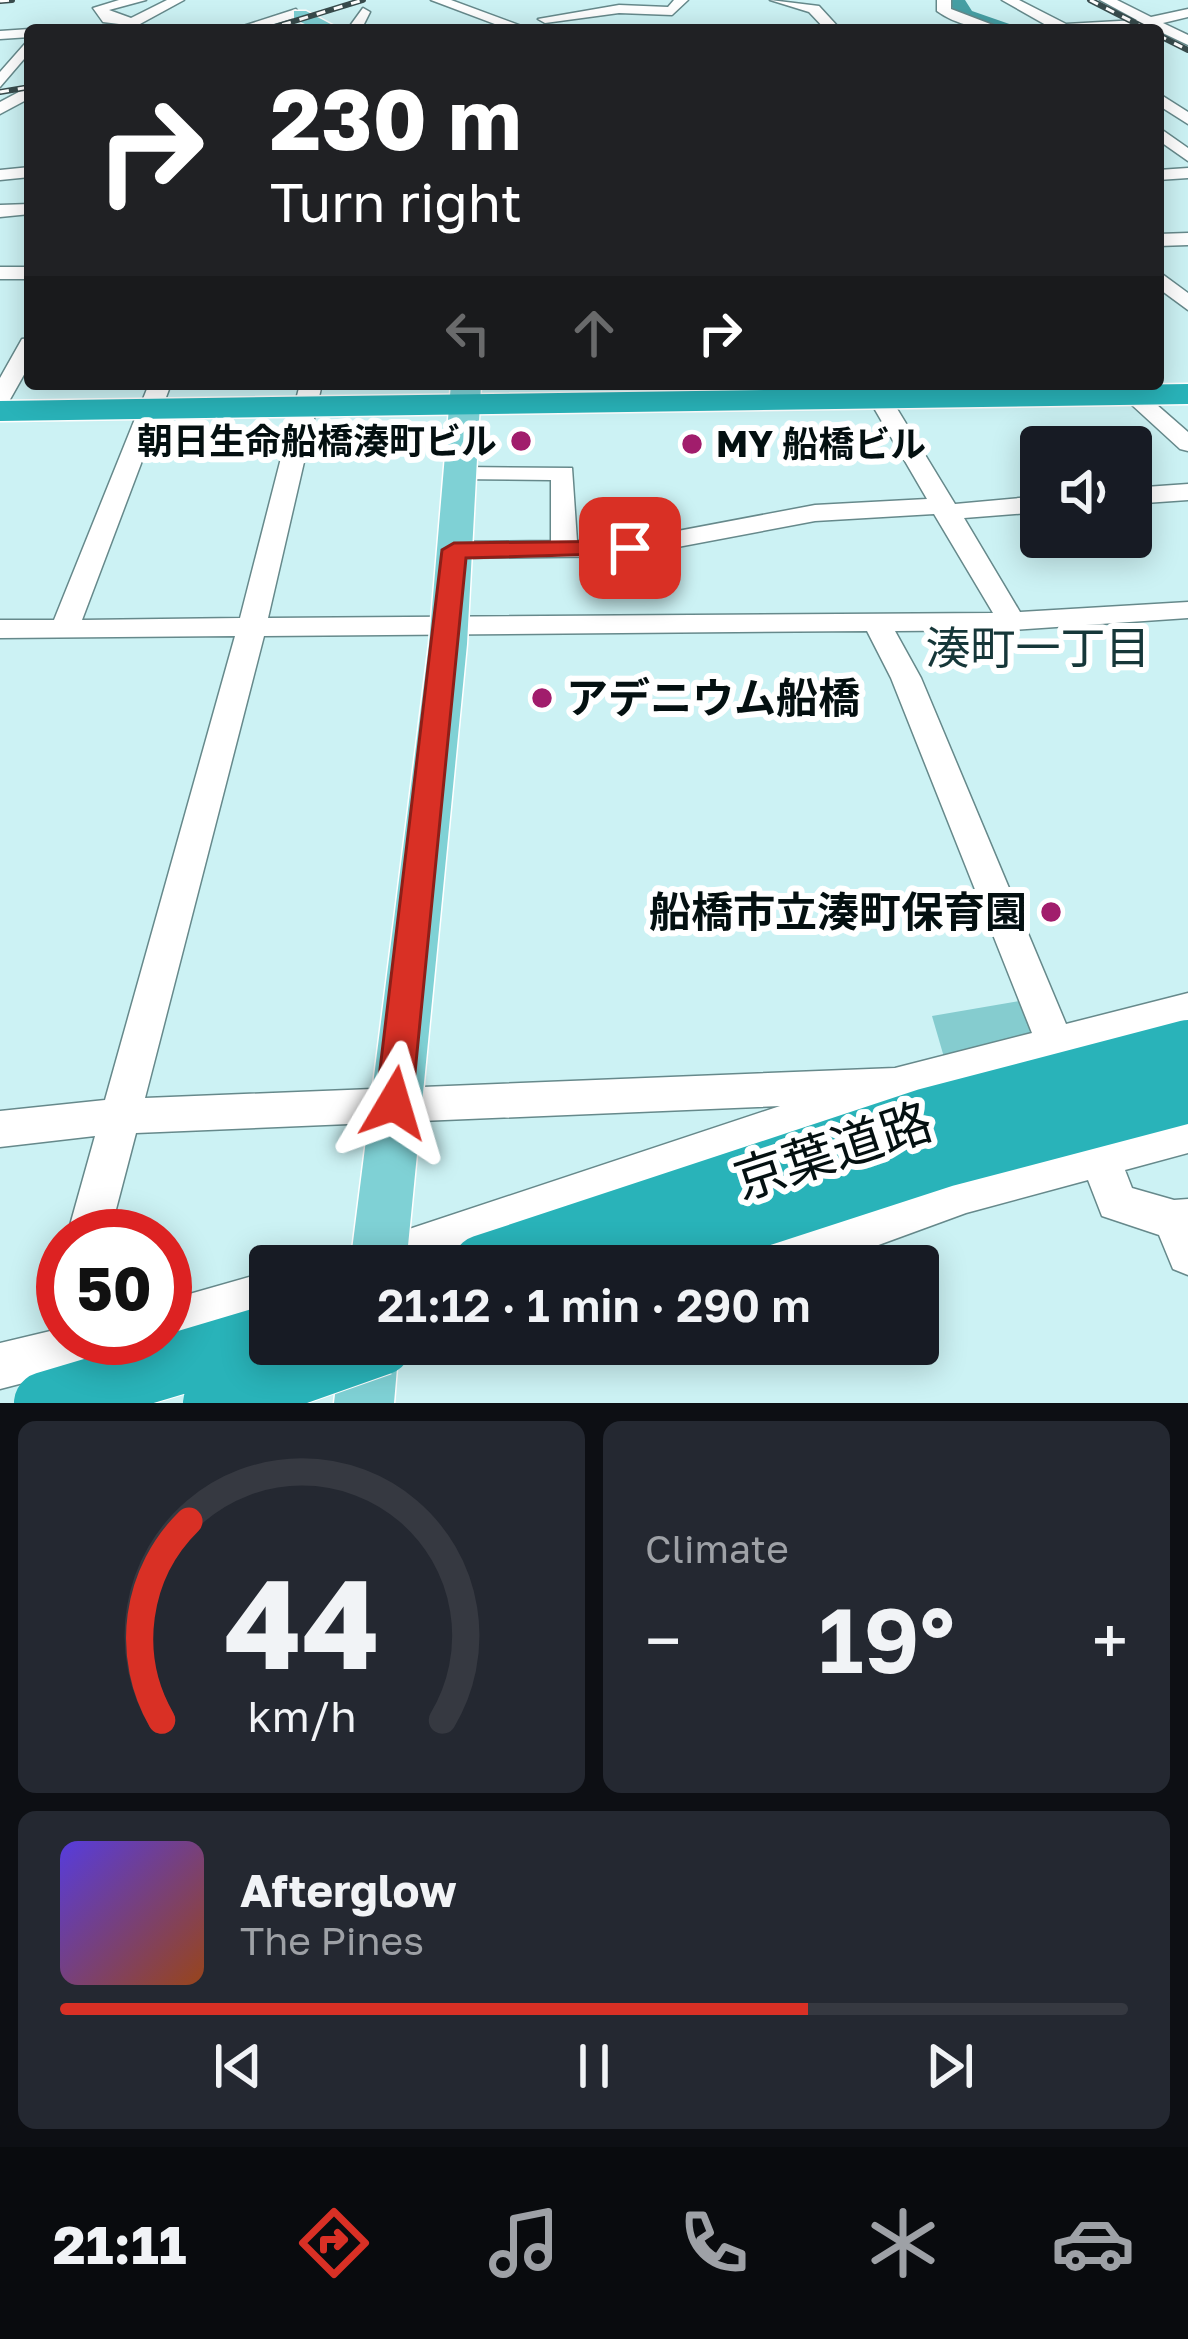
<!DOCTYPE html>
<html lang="en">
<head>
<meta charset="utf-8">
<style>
  :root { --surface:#171b24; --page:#242831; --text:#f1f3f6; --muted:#9ea1a6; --line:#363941; --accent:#d93025 }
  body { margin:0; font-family:"Golos Text","Noto Sans JP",sans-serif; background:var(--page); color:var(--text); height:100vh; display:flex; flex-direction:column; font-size:45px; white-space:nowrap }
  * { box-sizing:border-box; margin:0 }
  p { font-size:39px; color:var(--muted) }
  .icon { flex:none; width:66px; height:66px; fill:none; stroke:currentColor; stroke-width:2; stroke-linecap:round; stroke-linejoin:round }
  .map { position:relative; height:1403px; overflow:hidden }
  .side { display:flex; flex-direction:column; gap:18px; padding:18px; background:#0d0f14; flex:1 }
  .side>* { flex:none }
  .hud { position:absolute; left:24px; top:24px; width:1140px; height:366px; border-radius:12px; box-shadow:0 6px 30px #0003; background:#202124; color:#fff; overflow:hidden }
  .buttons { position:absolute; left:1020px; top:426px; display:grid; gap:24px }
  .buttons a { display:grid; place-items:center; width:132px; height:132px; border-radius:12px; background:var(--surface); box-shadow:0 6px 30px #0003; font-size:60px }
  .speed { position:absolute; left:36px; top:1209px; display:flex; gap:24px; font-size:60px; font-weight:700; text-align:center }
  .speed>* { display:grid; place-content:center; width:156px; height:156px; border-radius:50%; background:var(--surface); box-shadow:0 6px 30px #0003; line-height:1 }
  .speed .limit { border:18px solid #d22; background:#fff; color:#111 }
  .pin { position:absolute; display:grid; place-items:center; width:102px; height:102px; color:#fff; margin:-51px; border-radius:24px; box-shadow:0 6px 18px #0006 }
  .me { position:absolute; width:132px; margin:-66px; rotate:7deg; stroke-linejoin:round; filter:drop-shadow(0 0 9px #0008) }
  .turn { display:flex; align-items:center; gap:42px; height:252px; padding:0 48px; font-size:54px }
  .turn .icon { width:156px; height:156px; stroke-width:2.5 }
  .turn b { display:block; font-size:84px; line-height:102px }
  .lanes { display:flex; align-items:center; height:114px; padding:0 48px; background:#0003; justify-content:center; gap:60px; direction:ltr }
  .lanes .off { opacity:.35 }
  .big { font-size:90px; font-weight:600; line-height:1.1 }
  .side .widget { flex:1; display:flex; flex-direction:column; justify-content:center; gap:18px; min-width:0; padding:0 42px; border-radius:18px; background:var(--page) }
  .side .dial { align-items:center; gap:0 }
  .dial svg { height:312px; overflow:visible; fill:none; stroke:var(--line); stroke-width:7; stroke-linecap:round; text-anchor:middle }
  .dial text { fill:var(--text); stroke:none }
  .song { display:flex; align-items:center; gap:36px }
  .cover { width:144px; height:144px; border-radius:18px; background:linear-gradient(135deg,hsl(250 70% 55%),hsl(20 70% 35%)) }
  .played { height:12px; border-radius:6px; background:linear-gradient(90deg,var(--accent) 70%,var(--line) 70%) }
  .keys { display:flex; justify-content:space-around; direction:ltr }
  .heat { display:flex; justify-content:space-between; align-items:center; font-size:66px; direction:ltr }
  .side .tiles { flex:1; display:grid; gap:18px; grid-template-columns:1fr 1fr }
  .widget:last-child { grid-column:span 2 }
  .trip { position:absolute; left:249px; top:1245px; width:690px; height:120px; border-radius:12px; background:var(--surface); box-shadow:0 6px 30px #0003; font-weight:600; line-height:120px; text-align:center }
  .tab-bar { display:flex; height:192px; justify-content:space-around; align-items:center; background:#090b0e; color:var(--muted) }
  .tab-bar .icon { width:84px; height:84px }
  .tab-bar .on { color:var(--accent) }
  .tab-bar b { font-size:54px; color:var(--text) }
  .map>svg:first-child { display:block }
  .green { fill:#85cccf }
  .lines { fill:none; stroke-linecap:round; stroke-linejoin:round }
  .river { fill:#469fa4; fill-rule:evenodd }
  .minor-casing { stroke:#66898b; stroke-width:3 }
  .major-casing { stroke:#fff; stroke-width:3 }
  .highway-casing { stroke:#fff; stroke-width:3 }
  .minor { fill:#fff; fill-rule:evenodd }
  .major { fill:#7fd1d5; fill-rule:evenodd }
  .highway { fill:#29b3b9; fill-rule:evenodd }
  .rail-casing { stroke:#384b4c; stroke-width:6 }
  .rail { stroke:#fff; stroke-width:3; stroke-dasharray:9; stroke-linecap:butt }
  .highway-bridge-casing { stroke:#fff; stroke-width:64; stroke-linecap:butt }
  .highway-bridge { stroke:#29b3b9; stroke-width:62 }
  .route { fill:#d93025; stroke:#8d1f18; stroke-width:3 }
  .poi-dot { fill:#a11d6c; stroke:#fff; stroke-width:4.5 }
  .labels { text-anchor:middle; stroke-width:12; stroke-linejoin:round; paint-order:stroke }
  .far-poi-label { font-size:36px; font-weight:bold; fill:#041011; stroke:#fff; text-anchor:end }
  .poi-label { font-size:42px; font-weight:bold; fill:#041011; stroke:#fff; text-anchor:start }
  .neighbourhood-label { font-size:45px; fill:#163739; stroke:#fff }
  .near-street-label { font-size:51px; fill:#041011; stroke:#fff }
</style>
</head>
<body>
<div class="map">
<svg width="1188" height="1403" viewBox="0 0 1188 1403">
  <rect width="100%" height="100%" fill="#ccf2f4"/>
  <path class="green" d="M1031,999L1045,1034L946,1064L932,1016Z"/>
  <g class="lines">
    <path class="river" d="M947,0H965L972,11L1027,30H998L960,19Z"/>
    <defs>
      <path id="minor" d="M119,0H146L109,10L131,18L167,0H184L129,30H119V24L103,22L93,8Z
        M431,0H451L532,30H511Z
        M674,0H688L672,15L619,13L545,23L538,19L619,5L668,7Z
        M770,0L819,6L841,30H826L809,12Z
        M937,0H951V9L1006,30C983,30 956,25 937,11Z
        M1002,0H1019L1066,24L1137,20L1100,0H1117L1151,17L1188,9V17L1163,23L1188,35V45L1148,26L1031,30L1046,25Z
        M363,8L370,12L361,30H347Z
        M296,9L301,16L253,30H231Z
        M61,26L113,30H54Z
        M30,29L35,30H30V37L0,39V31Z
        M30,38V52L0,87V72Z
        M30,86V98L0,114V102Z
        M1158,93L1188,112V124L1158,105Z
        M1158,127L1188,148V161L1158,140Z
        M30,167V177L0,180V170Z
        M1188,168V178L1158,180V170Z
        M30,204V214L0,217V205Z
        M1188,233V245L1158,246V234Z
        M0,267H30V279H0Z
        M1158,271L1188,293V310L1158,288Z
        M30,338V364L8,403L0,405V378L22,339Z
        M149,384H171L82,620L240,618L300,384H322L268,618L993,613L934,514L815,521L630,556L454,558L441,550L454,542L551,541V480L451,479V469L460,467L572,468L577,541L630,540L815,505L927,499L860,384H882L955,504L1041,496V512L964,518L1020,612L1188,602V618L1012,630L895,631L921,678L1066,1024L1188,993V1023L1078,1053L1073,1064L1059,1069L1044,1062L895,1102L420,1266H339L346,1251L361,1245L780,1106L136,1133L109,1236H67L95,1136L0,1147V1111L105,1100L235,636L0,638V620H54ZM867,631L891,678L1032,1033L895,1068L145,1098L264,636Z
        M1109,384H1133L1188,432V451L1180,449Z
        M1188,484V500L1131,504V488Z
        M1081,1092L1095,1097L1112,1137L1188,1117V1153L1125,1170L1132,1188L1174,1200L1188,1199V1275L1173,1269L1159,1235L1102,1216L1088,1180L966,1213L821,1266H742L749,1251L764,1245L966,1175L1075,1147L1061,1109L1067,1097Z
        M270,1271V1313L165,1345L149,1338H165V1301Z
        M63,1328V1338H135L128,1354L112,1360L0,1389V1343Z"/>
      <path id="major" d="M294,11H306L342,30H318L294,19Z
        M451,384H481L467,644L406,1266H350L429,644Z
        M341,1344H399L394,1403H334Z"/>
      <path id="highway" d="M1188,384V404L0,421V401Z"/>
    </defs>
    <use href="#minor" class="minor-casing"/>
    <use href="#major" class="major-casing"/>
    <use href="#highway" class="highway-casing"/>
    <use href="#minor" class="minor"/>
    <use href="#major" class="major"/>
    <use href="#highway" class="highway"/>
    <defs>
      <path id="rail" d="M1090,0L1149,30
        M0,1L12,0
        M265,30L363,0
        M1158,35L1188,50
        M0,92L30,87"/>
    </defs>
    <use href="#rail" class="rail-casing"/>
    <use href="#rail" class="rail"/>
    <defs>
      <path id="highway-bridge" d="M483,1266L928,1119L1188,1051
        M606,1266L944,1156L1188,1092
        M45,1403L270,1336
        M214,1403L381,1344"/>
    </defs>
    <use href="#highway-bridge" class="highway-bridge-casing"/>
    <use href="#highway-bridge" class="highway-bridge"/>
  </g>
  <path class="route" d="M630,541L638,543V553L466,558L412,1103L407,1114L394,1119L381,1114L376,1103L442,550L454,543Z"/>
  <g class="poi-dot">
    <circle cx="521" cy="441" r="12"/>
    <circle cx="692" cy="444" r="12"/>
    <circle cx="542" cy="698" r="12"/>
    <circle cx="1051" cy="912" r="12"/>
  </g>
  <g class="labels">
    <g class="far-poi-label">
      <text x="497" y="454">朝日生命船橋湊町ビル</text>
      <text x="716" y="457" text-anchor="start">MY 船橋ビル</text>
    </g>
    <g class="poi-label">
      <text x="566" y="713">アデニウム船橋</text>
      <text x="1027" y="927" text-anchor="end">船橋市立湊町保育園</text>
    </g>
    <g class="neighbourhood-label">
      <text x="1038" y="664">湊町一丁目</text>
    </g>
    <g class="near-street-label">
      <text transform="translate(833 1151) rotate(-18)" y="18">京葉道路</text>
    </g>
  </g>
</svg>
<div class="buttons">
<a><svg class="icon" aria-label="sound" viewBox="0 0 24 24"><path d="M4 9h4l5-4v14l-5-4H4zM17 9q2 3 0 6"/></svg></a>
</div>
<div class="speed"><div class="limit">50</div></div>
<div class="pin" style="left:630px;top:548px;background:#d93025"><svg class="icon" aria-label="arrive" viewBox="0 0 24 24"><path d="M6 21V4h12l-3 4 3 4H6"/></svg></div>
<svg class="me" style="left:394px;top:1103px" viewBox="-20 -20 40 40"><path d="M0-17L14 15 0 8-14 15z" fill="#d93025" stroke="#fff" stroke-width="4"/></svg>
<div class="trip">21:12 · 1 min · 290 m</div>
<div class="hud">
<div class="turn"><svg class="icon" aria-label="right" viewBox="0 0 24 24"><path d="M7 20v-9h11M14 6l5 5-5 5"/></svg><div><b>230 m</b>Turn right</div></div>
<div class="lanes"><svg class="icon off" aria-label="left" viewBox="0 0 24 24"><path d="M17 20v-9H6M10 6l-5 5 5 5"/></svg><svg class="icon off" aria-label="ahead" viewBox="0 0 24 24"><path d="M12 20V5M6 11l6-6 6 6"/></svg><svg class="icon" aria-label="right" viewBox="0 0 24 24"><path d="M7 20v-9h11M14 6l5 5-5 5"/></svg></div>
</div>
</div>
<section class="side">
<div class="tiles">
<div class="widget dial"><svg viewBox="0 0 100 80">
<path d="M14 69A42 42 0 1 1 86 69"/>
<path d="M14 69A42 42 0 0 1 21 18" stroke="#d93025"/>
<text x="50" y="56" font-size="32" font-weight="700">44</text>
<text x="50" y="72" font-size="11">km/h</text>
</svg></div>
<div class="widget"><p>Climate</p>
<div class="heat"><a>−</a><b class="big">19°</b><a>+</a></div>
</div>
<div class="widget">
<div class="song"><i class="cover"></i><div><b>Afterglow</b><p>The Pines</p></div></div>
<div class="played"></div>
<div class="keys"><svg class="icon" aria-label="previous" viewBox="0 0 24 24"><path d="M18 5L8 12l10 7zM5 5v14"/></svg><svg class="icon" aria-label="pause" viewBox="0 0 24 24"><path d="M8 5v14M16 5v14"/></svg><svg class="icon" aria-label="next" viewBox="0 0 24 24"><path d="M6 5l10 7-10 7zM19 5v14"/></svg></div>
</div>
</div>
</section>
<nav class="tab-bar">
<b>21:11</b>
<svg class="icon on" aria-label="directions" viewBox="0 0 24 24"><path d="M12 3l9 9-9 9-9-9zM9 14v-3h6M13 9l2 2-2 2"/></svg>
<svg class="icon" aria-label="music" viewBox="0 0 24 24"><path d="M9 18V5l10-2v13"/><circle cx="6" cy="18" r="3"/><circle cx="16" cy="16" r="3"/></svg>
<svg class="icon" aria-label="phone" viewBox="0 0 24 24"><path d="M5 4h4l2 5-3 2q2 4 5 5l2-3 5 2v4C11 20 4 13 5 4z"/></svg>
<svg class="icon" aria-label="climate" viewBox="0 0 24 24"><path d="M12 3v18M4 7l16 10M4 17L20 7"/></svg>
<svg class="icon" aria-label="car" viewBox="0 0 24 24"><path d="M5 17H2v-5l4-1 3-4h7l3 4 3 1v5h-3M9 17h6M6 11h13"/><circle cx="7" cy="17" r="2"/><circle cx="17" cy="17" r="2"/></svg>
</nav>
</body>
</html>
